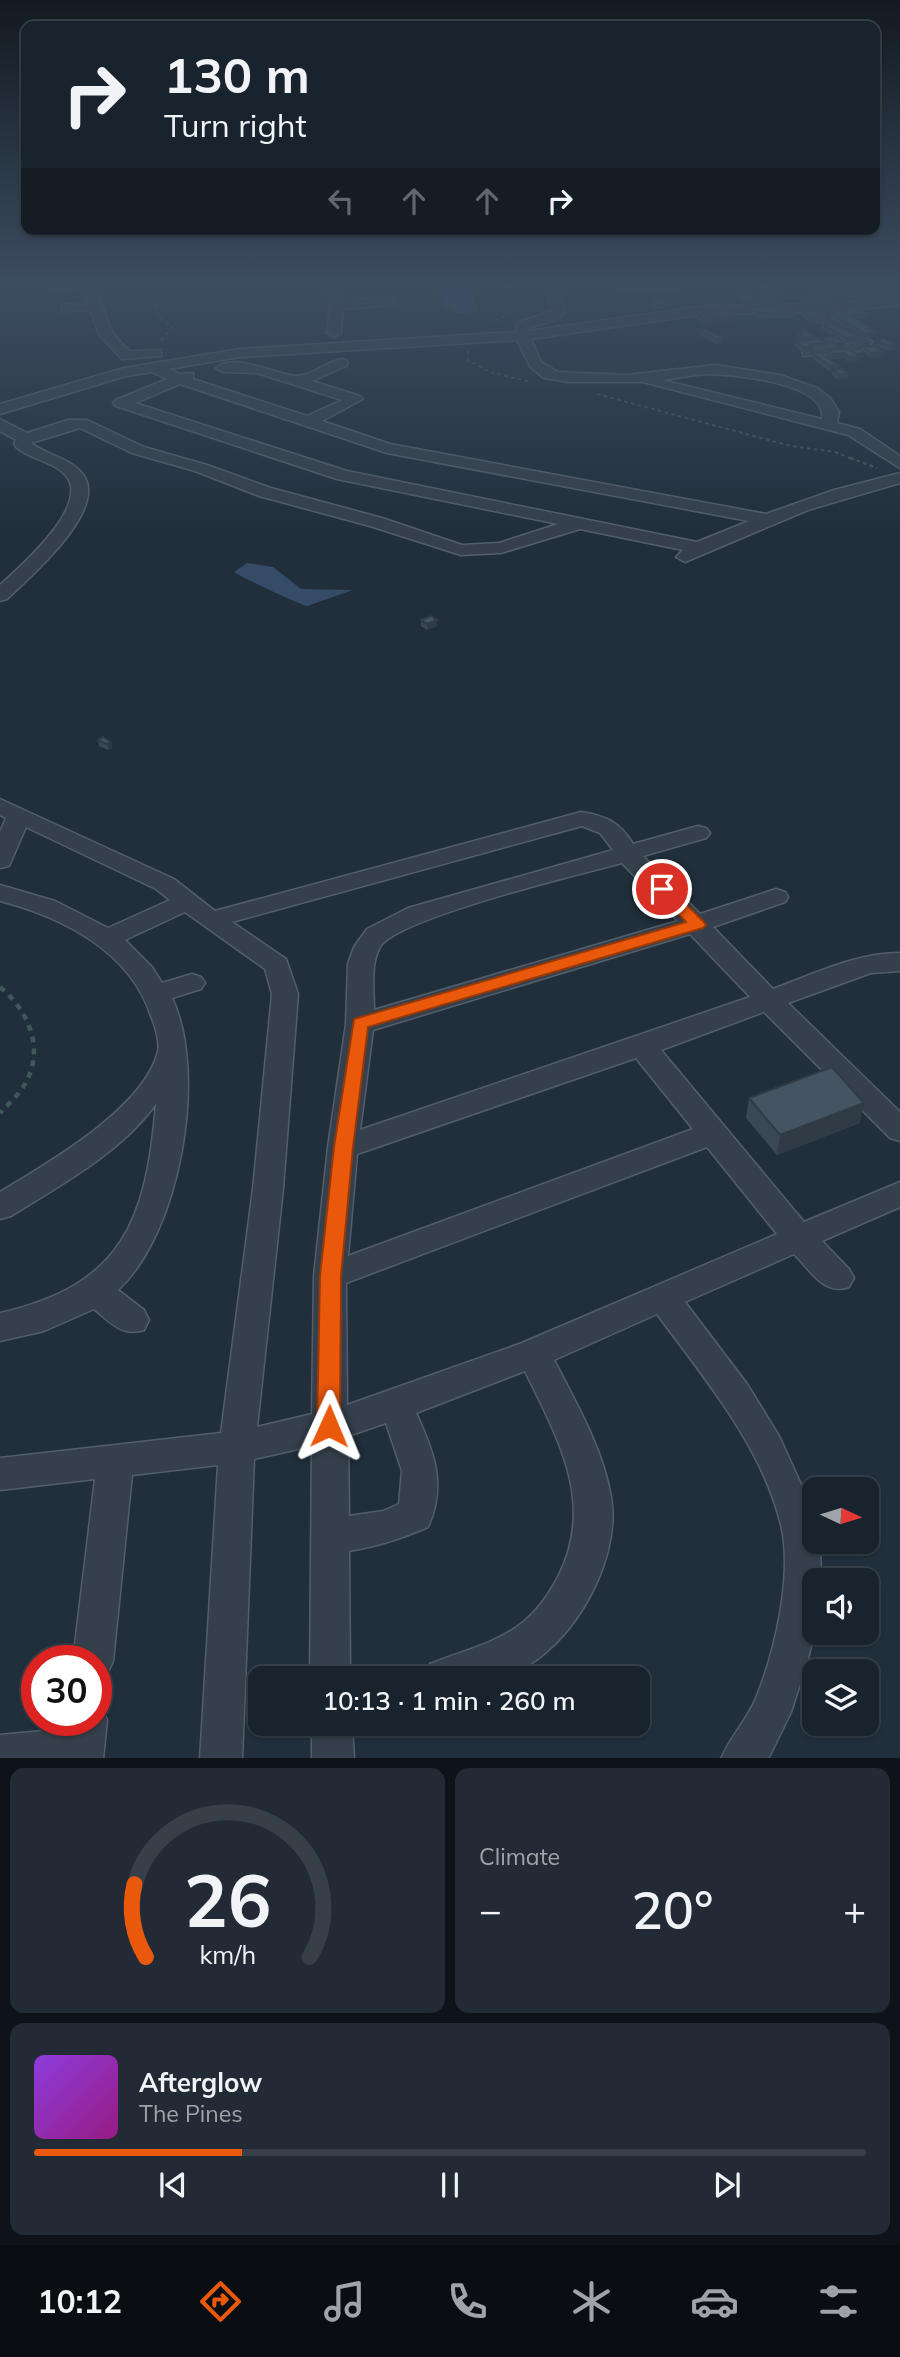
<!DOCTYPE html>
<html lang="en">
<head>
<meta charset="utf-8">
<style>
  :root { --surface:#19232d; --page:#222b35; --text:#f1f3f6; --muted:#9fa4aa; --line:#374049; --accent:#ea580c }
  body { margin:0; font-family:Mulish,sans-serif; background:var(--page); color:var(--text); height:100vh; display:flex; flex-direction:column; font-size:26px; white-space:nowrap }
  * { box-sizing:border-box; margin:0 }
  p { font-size:23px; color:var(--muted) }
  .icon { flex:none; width:38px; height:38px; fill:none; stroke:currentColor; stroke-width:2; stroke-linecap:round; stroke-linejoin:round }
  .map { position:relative; height:1758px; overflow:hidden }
  .sheet { display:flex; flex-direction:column; gap:10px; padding:10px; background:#0e1319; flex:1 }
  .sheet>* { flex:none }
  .hud { position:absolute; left:21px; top:21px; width:859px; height:214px; border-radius:14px; box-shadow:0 2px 5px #0004,0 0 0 2px var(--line); background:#19232d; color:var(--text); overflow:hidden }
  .needle { width:46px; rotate:94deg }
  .fabs { position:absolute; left:802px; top:1477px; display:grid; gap:14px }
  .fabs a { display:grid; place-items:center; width:77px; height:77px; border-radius:14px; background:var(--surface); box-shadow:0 2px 5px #0004,0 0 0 2px var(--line); font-size:35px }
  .speed { position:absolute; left:21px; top:1645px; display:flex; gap:14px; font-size:35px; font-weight:700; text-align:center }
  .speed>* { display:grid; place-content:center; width:91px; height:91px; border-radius:50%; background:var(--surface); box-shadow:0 2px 5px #0004,0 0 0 2px var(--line); line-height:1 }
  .speed .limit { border:10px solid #d22; background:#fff; color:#111 }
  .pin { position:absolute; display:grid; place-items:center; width:60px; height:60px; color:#fff; margin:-30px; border:4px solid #fff; border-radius:50%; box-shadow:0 2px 7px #0007 }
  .me { position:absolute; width:77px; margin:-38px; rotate:1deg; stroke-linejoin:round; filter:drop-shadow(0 0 5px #0008) }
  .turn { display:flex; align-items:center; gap:24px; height:147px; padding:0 28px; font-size:32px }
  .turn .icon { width:91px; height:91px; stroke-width:2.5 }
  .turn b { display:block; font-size:49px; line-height:60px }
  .lanes { display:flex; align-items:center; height:66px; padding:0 28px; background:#0003; justify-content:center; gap:35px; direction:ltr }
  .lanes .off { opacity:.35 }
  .big { font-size:52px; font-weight:600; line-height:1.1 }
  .sheet .tile { flex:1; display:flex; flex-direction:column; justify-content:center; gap:10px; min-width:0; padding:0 24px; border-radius:14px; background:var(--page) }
  .sheet .dial { align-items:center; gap:0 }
  .dial svg { height:182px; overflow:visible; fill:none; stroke:var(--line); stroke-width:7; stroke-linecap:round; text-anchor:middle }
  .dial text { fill:var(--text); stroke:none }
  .song { display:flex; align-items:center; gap:21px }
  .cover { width:84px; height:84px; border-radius:10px; background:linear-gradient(135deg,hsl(270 70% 55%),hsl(310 70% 35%)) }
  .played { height:7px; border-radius:4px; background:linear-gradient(90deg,var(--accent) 25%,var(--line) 25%) }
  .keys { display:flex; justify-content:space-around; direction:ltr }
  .heat { display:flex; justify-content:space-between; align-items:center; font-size:38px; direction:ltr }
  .sheet .tiles { flex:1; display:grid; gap:10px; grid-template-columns:1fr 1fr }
  .tile:last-child { grid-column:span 2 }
  .trip { position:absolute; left:248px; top:1666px; width:402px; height:70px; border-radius:14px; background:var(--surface); box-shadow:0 2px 5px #0004,0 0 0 2px var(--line); font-weight:600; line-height:70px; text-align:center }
  .tab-bar { display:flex; height:112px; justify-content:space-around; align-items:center; background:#0a0e12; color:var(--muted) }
  .tab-bar .icon { width:49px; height:49px }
  .tab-bar .active { color:var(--accent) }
  .tab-bar b { font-size:32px; color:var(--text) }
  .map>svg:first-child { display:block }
  .green { fill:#233c3d }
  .water { fill:#344c65 }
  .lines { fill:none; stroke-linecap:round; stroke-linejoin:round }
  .street-casing { stroke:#535e6a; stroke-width:3 }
  .path-far2 { stroke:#3e5858; stroke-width:2; stroke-dasharray:3.5 3.5; stroke-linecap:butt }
  .path-far1 { stroke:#3e5858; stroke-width:2.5; stroke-dasharray:3.5 3.5; stroke-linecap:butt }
  .path { stroke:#3e5858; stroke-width:4.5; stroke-dasharray:6 6; stroke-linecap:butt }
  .street { fill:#35404c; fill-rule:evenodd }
  .wall { fill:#3a4855 }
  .shaded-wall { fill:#303b45 }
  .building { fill:#445463; stroke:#303b45; stroke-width:2 }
  .route { fill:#ea580c; stroke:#983908; stroke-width:2 }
</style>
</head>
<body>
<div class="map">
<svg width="900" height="1759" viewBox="0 0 900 1759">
  <rect width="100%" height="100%" fill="#212f3c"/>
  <path class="green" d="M800,285H900V298L874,301L817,298Z"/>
  <path class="water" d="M435,285H475L474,302L479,308L478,311C451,318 442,309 435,285Z
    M247,563L273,567L301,589L353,590L307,606C300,605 239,576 234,572Z"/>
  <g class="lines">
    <defs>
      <path id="street" d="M46,285H83C75,291 57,292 46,290Z
        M86,285H98C102,311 109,335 130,351L161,350V356L122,359L99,334L90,310L62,311V305L88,302Z
        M324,285H336L344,301L390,297L397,301L390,305L343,309L341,333L334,337L327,333L331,298Z
        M546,285H558L565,311L559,319L529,328V331L705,306L828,304L900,297V305L828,312L705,314L531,339L541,362L558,372L626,375L715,365L780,375L817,388L830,398L839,412L837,423L860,429L900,456V468L848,435L643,382H568L544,378L531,368L517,340L240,357L169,369L180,374L193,373V379L307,416L342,400L257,373L223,372L216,368C233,352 275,374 295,376C309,377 327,362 341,359L346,360L348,363L346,366L312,381L360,396L363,399L322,421L390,444L766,514L834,490L900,473V483L808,510L685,562L676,557L683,550L580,529L501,553L461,555L370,526L259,496L195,471L132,453L80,428L31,443C46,455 68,457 82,473C111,508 30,577 7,599L0,601V585C20,567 89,507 67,477C56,462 31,460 16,447L14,444L16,440L0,431V419L27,433L68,420H87L144,447L207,465L271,488L382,518L462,545L499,543L558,524L337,479L116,406L113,403L116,400L167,379L152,372L126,376L0,414V404L124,368L240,349L516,332L517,323L551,311ZM704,374C729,374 828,382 822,419L662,380ZM180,384L387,453L749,521L697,542L347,471L135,403Z
        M612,285H687V286L681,290H618L613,289Z
        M832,319L873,342L860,351L803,356V350L808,349L856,343L827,326V320Z
        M0,799L174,879L215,911L581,812C606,816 620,822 633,844L698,826L706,828L710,833L706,838L643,856L700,914L767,892L776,889L785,892L788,897L785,902L713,927L773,989C814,974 856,953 900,953V971L871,973L788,1003L900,1112V1141L890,1138L764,1012L661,1050L804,1222L900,1182V1207L822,1241L849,1269L854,1278L849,1287C824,1296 811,1271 794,1254L685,1302L747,1384L779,1436L814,1513V1542H820L821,1580H814V1633L808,1659L791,1712L768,1759H721C730,1737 747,1720 756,1698C775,1652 793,1574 781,1525C762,1446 704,1378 657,1314L554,1360C576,1403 603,1449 611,1497C623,1563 565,1663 498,1678C479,1682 444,1679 424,1678L430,1664C459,1652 492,1645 518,1626C535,1614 548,1596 558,1577C596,1503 558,1439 525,1371L416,1413C434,1452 447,1485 428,1527C400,1539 379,1546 349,1551L350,1678H310L312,1446L254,1459L242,1759H200L218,1465L132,1475L113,1661L107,1675L96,1680V1661H73L95,1479L0,1490V1458L221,1433L253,1189L272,994L265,969L185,912L125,940L152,967L162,983L192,974L201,977L205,983L201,989L172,998C208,1074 180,1233 118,1290L144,1310L149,1320L144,1330C122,1337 110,1322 94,1309L44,1331L0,1341V1313C123,1285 146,1221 156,1104C120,1153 62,1184 11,1216L0,1219V1192C48,1163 143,1109 158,1052C160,1042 155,1025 151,1016C130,951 62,917 0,901V885L55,901L108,928L170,900L156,889L26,827L9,866L0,868V832L6,818L0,815ZM582,826L600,833L613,850L408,908L367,929L354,947L348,964L346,1024L328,1147L314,1276L312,1414L257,1427L283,1189L298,994L286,959L232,922ZM622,863L678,921L374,1010C374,990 370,965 380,947C397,918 581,874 622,863ZM690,934L750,997L360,1130L373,1030ZM636,1058L693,1129L348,1256L357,1154ZM707,1147L777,1234L522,1343L347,1405L346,1283ZM386,1423L402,1471L399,1504L383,1511L349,1516L348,1436Z
        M96,1704L101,1705L107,1720L103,1759H0V1735L64,1729L65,1720H96Z
        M312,1724H352L354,1759H312Z"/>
    </defs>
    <use href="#street" class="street-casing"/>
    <path class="path-far2" d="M152,285L158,316L172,327L161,340
      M495,321L511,313L504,285
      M468,351V360L490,372L531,382
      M597,394L791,446L835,452L855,460"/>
    <path class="path-far1" d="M850,458L877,468"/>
    <path class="path" d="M0,987C29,1011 45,1049 25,1084C19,1095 8,1104 0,1113"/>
    <use href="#street" class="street"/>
  </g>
  <path class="wall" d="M760,285H778L780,287L779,296H765Z
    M738,294L757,300L756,304L744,305L737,299Z
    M761,298L776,303V307H762L760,302Z
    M799,298L836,302V306L805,308L798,303Z
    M651,300L665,305L664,309H654L651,304Z
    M756,307L794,314L793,318H758L756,311Z
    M843,308L868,314L867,318L856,319L875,337L864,338L826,314L827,310H843Z
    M714,310L734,321L724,322L713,314Z
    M802,312L831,320L830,323L861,337L860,341L845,343V347L835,349L824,342L825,338L834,336L821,329L822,324H812L802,316Z
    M698,314L718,318L717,322L704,324L697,319Z
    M700,329L722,343L715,344L699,334Z
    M798,332L827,344L826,349H812V351L803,352L795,346V341H798L796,340Z
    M876,341L897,348L889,351L876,346L882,352L881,356L870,357L863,351L864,346H875Z
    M847,349L860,361L848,362L844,358L833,359L831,358V360L838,365L837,370L848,373V378L838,379L832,375L833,371H829L812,358V353L829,354V350Z
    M421,620L437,626L427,630L421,626Z
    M98,740L111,742L112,748L108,750L99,746Z
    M749,1098L860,1123L777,1155L746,1118Z"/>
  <path class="shaded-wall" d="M757,300L756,304L744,305V301Z
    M735,316L734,321L724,322V317Z
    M718,318L717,322L704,324V319Z
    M876,332L875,337L864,338L865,334Z
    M861,337L860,341L845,343L846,338Z
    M722,338V343L715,344L716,339Z
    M845,342V347L835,349V344Z
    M898,344L897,348L889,351L890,346Z
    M813,346L812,351L803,352V347Z
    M882,352L881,356L870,357V353Z
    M844,353V358L833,359L834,354Z
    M861,356L860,361L848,362L849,357Z
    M838,365L837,370L829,371V366Z
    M848,373V378L838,379L839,375Z
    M437,620V626L427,630V624Z
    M111,742L112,748L108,750L107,744Z
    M864,1103L860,1123L777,1155L780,1135Z"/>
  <path class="building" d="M765,285H778L780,287H766Z
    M748,293L757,300L744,301L738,294Z
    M761,298H774L776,303H763Z
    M799,298H832L836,302L805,304Z
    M662,299L665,305H654L651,300Z
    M756,307L792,309L794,314L759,313Z
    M858,307L868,314L850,315L876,332L865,334L827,310L840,308L847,312L843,308Z
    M725,309L735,316L724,317L714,310Z
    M819,310L831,320H813L802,312Z
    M711,313L718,318L704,319L698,314Z
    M832,323L861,337L846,338L822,324Z
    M700,329H706L722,338L716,339Z
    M805,331L816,337L804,339L797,336L802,335L798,332Z
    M835,336L845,342L835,344L825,338Z
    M819,339L827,344H809L813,346L803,347L795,341Z
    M884,339L898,344L890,346L876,341Z
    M864,346H875L882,352L870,353Z
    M847,349L861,356L849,357L844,353L834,354L829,350Z
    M825,352L832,357H827L838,365L829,366L812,353Z
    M842,369L848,373L839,375L833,370Z
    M431,616L437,620L427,624L421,620Z
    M103,737L111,742L107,744L98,740Z
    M832,1067L864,1103L780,1135L749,1098Z"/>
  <linearGradient id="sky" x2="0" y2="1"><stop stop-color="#121a21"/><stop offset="0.54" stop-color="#3d4d61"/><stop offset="1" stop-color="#3d4d61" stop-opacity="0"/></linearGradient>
  <rect width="900" height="531" fill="url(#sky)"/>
  <path class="route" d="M662,884L667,885L703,921L706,925L703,928L368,1027L353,1147L341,1276L340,1426L337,1433L329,1436L321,1433L317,1426L320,1276L334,1147L354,1019L686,922L654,889Z"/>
</svg>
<div class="fabs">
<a><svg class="needle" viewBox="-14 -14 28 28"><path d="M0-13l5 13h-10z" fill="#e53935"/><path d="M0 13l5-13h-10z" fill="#9fa4aa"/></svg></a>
<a><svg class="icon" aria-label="sound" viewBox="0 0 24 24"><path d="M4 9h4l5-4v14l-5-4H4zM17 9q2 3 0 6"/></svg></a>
<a><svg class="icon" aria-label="layers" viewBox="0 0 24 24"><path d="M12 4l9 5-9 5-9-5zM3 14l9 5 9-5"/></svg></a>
</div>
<div class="speed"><div class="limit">30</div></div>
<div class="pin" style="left:662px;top:889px;background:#d93025"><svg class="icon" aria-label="arrive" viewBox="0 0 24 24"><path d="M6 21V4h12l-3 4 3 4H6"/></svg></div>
<svg class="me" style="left:329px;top:1426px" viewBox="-20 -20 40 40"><path d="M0-17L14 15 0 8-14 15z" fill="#ea580c" stroke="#fff" stroke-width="4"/></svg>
<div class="trip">10:13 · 1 min · 260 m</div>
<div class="hud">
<div class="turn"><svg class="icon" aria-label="right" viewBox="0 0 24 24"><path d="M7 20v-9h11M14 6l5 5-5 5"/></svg><div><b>130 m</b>Turn right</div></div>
<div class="lanes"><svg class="icon off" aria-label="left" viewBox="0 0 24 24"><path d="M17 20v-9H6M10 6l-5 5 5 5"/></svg><svg class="icon off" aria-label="ahead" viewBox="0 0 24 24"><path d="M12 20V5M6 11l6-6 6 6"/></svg><svg class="icon off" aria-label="ahead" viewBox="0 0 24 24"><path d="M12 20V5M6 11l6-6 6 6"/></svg><svg class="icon" aria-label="right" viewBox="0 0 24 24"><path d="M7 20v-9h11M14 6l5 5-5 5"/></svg></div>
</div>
</div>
<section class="sheet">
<div class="tiles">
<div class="tile dial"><svg viewBox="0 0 100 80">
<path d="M14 69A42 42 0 1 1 86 69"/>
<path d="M14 69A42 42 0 0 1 9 37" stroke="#ea580c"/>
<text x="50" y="56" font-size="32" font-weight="700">26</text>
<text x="50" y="72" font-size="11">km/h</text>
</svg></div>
<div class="tile"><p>Climate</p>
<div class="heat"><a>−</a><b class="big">20°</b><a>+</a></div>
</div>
<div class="tile">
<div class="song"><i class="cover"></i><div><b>Afterglow</b><p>The Pines</p></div></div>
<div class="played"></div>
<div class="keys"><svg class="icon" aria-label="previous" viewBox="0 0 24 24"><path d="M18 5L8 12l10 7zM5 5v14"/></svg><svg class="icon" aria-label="pause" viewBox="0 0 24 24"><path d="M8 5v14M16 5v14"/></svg><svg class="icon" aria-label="next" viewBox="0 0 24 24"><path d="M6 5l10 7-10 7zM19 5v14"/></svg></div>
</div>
</div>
</section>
<nav class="tab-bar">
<b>10:12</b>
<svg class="icon active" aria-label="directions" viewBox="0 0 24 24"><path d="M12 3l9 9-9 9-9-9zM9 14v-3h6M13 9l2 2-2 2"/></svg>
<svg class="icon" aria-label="music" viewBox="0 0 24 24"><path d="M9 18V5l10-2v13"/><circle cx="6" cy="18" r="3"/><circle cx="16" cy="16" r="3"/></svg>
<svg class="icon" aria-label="phone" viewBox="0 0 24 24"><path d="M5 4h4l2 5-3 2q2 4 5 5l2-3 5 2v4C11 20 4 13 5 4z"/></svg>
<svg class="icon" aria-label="climate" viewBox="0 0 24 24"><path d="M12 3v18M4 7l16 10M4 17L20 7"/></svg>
<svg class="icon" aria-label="car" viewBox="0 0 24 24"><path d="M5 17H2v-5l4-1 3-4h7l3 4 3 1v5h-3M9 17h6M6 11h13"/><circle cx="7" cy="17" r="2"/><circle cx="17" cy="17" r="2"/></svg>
<svg class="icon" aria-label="filters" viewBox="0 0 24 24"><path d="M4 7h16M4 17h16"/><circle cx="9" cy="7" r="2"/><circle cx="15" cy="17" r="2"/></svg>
</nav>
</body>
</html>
